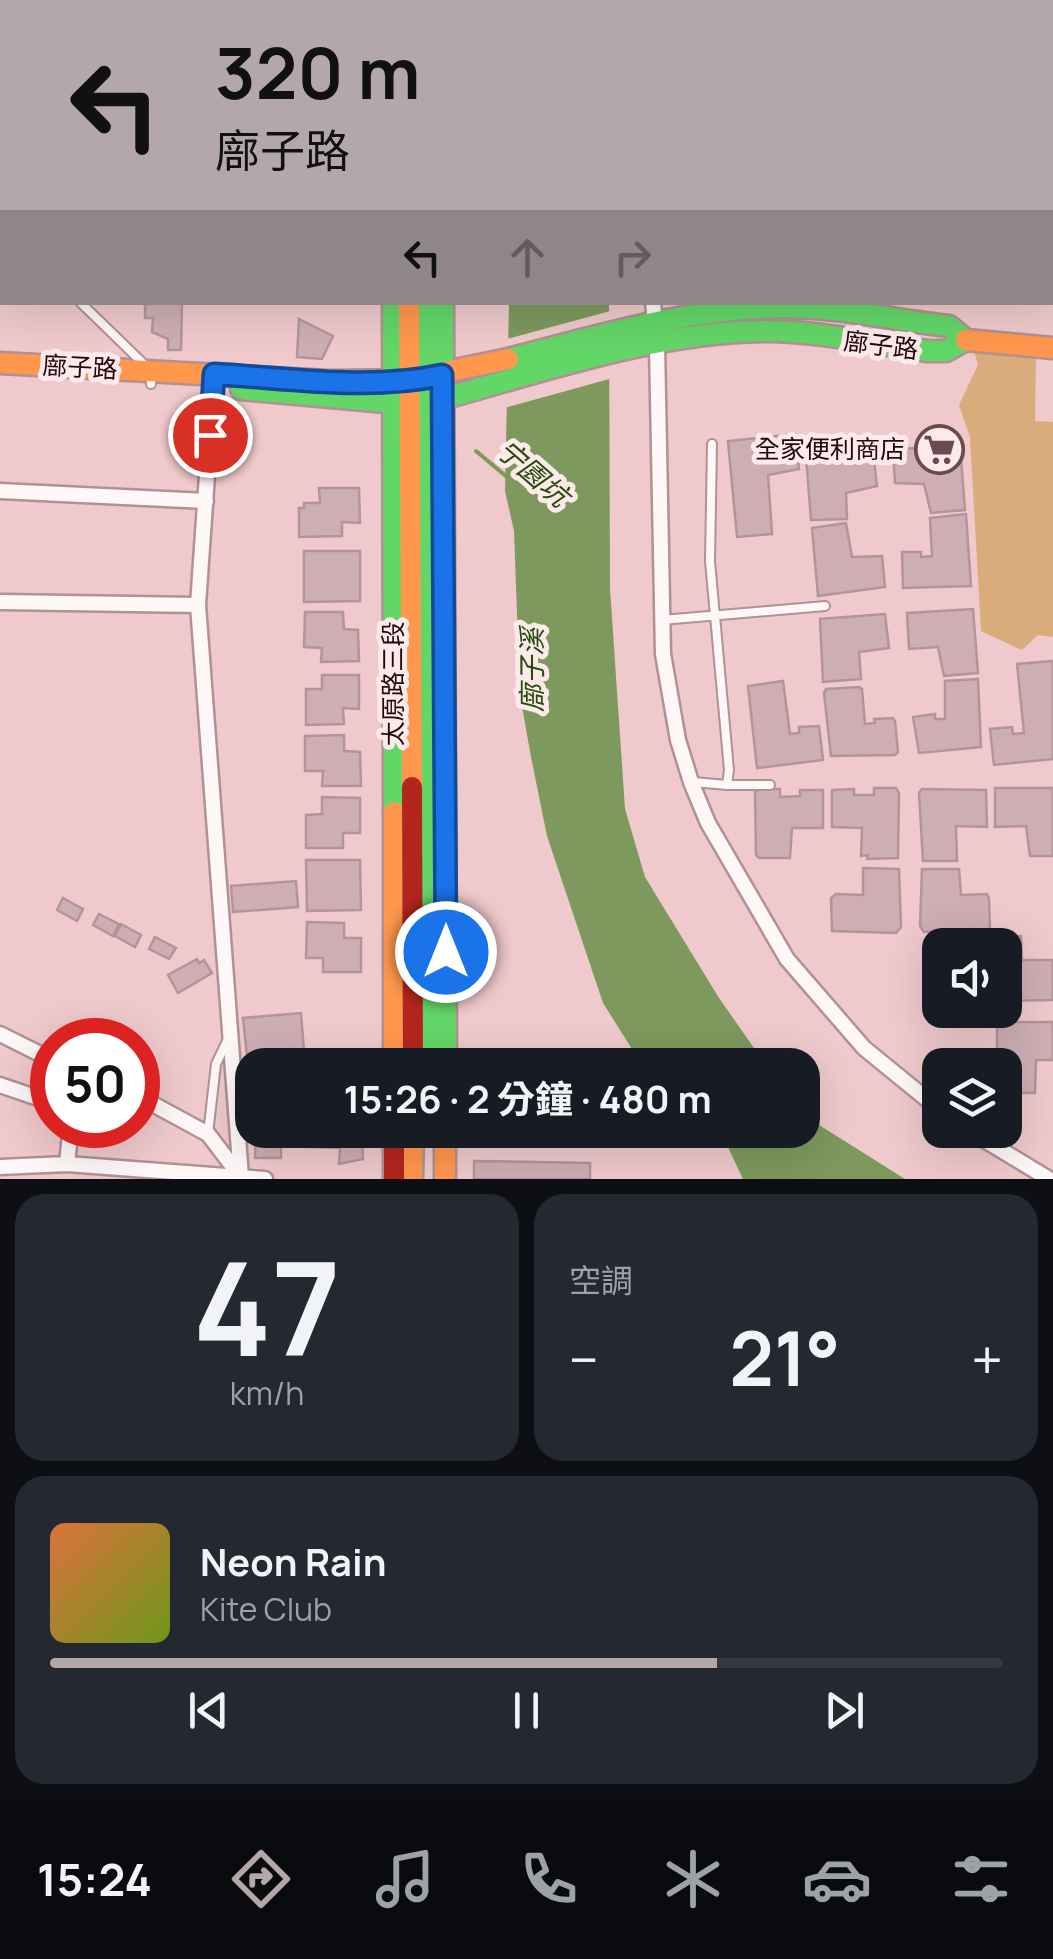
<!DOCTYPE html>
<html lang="zh-TW">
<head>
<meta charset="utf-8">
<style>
  :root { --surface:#171b24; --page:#242831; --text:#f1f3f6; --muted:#9ea1a6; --line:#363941; --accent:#b4a7aa }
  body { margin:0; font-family:Manrope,"Noto Sans TC",sans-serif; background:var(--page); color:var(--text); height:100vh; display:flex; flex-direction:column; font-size:38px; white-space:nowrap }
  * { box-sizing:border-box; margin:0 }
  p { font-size:32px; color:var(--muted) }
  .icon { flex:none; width:55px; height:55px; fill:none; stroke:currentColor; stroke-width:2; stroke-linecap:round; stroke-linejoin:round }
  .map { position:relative; height:1179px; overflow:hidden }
  .panel { display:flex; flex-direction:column; gap:15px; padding:15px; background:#0d0f14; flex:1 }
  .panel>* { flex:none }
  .top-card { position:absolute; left:0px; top:0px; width:1055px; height:305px; box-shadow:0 10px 40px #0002; background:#b4a7aa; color:#111; overflow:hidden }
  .buttons { position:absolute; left:922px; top:928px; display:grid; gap:20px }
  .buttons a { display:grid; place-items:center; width:100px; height:100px; border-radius:20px; background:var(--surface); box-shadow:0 10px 40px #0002; font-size:50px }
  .speed { position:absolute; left:30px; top:1018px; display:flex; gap:20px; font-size:50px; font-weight:700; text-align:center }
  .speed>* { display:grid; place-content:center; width:130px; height:130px; border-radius:50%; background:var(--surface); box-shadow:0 10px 40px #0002; line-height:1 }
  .speed .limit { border:15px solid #d22; background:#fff; color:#111 }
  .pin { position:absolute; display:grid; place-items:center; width:85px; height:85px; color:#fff; margin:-42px; border:5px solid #fff; border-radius:50%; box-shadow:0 2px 10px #0007 }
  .me { position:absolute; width:110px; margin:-55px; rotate:0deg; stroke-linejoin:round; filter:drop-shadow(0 0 8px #0008) }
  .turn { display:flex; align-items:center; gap:35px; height:210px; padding:0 50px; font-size:45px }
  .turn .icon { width:130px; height:130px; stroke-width:2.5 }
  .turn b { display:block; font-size:70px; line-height:85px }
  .lanes { display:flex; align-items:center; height:95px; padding:0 50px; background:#0003; justify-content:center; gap:50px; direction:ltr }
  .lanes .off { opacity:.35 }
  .big { font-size:75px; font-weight:700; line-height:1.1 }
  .panel .tile { flex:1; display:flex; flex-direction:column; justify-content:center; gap:15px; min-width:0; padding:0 35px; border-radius:30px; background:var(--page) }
  .panel .dial { align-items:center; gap:0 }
  .dial b { font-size:130px; line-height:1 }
  .song { display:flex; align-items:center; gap:30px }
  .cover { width:120px; height:120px; border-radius:15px; background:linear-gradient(135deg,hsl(20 70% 55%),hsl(80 70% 35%)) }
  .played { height:10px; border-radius:5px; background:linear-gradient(90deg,var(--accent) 70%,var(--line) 70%) }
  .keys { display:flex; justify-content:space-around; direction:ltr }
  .heat { display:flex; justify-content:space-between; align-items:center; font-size:55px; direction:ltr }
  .panel .tiles { flex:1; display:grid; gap:15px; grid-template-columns:1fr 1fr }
  .tile:last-child { grid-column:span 2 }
  .trip { position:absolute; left:235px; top:1048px; width:585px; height:100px; border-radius:30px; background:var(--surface); box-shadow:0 10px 40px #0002; font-weight:700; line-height:100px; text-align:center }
  .tabs { display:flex; height:160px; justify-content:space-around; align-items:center; background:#090b0e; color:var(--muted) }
  .tabs .icon { width:70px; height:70px }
  .tabs .current { color:var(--accent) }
  .tabs b { font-size:45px; color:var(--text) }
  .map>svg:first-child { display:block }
  .green { fill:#dbac7b }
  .water { fill:#7d995d }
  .pier { fill:#efc9cb }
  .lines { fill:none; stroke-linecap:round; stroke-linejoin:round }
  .stream { stroke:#7d995d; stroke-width:4 }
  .building { fill:#cdaeb4; stroke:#b4949b; stroke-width:2.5 }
  .lane-casing { stroke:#b19193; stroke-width:12 }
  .street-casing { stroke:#b19193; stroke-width:19 }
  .fast-casing { stroke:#b19193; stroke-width:25 }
  .slow-casing { stroke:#b19193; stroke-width:25 }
  .jam-casing { stroke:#b19193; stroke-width:25 }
  .lane { stroke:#fdf7f7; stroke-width:8 }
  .street { stroke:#fdf7f7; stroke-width:14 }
  .fast { stroke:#63d668; stroke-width:20 }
  .slow { stroke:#ff974d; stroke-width:20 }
  .jam { stroke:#b3261e; stroke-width:20 }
  .route-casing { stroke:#114b97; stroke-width:25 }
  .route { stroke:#1a73e8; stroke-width:18 }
  .labels { text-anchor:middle; stroke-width:10; stroke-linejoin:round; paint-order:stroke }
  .street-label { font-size:25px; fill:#230609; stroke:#fceaea }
  .poi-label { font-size:25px; fill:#230609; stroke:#fceaea; text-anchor:end }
  .water-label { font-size:28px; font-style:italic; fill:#254b0e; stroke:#fceaea }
</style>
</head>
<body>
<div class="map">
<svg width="1053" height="1179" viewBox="0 0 1053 1179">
  <rect width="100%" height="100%" fill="#efc9cb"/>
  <path class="green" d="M974,351L1036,358L1035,421L1053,422V637L1038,635L1022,650L981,631L970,437L959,405L978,365Z"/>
  <path class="water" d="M509,303H609L610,588L625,809L645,877L719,998L766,1065H642L603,1003L547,836L531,757L520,695L514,531L505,491Z
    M803,1111L808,1118L905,1179H743L726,1143L706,1130H802Z"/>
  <path class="pier" d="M614,310L613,378L501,409L503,340Z"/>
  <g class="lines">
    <path class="stream" d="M476,451L507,477"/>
  </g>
  <path class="building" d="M953,0H1053V206L1052,2H944Z
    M153,302H182L181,350H168V339L152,332L153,318H145V305Z
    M299,319L333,336L322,359L297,357Z
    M795,434L799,469L768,475L772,534L737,537L728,441Z
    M960,444L965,510L931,513L924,484L895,483L893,450Z
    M873,451L877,486L846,493L847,519L811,520L806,456Z
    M319,488H359L360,523L342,522V536L299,537V508H304V503H320Z
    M966,514L971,586L903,588L902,552H921V557L932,556L930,518Z
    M846,523L852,557L882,556L885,587L818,596L812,528Z
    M304,551H360V601L304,602Z
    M973,609L978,673L944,676L938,647L909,649L907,613Z
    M305,612H343L344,629L358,630L359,661L321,662L322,648L304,647Z
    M885,614L889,648L859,652L861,679L823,682L820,619Z
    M1053,661V759L994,765L990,729L1012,727L1013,734L1024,733L1017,664Z
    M322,675H359V709L343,708L344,724L306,725V689H322Z
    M978,679L981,747L919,753L913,717L935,714V719H945V681Z
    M783,681L790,734L799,733V727L819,726L823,760L757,768L748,686Z
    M859,687L862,689L865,724L875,723L874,719L893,718L895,721L898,752L895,755L831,756L824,693L826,689Z
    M344,735V751L360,752L361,786H322L323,771H305V736Z
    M874,788H896L899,793L898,858L867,859L868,855L861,856L862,828L832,827V790L854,789V795H874Z
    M995,788H1053V856H1030L1026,826L995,827Z
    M758,789H780V797L800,796V790H823V828H792L790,858H759L756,855L755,792Z
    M922,789L986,790L987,827L956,826L957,861H923L919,793Z
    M322,797L360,798V833H343V848H306V815L322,814Z
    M306,860H360L361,910L307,911Z
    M863,868L899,869L901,927L896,933L832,931L831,898L836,894L863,895Z
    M922,869H959L961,895L987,894L989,898L990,927L986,931L924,932L920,926Z
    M296,881L298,907L233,912L231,886Z
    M63,898L83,909L77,921L57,910Z
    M99,914L119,924L113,936L93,925Z
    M307,922L344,923V938H361V972H323V958H306Z
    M121,924L141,935L135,947L115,936Z
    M1021,936L1022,960H1053V1000L1005,1001V945H995L994,937Z
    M155,937L176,948L169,959L149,949Z
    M197,959L199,963L204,960L212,973L178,993L168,975Z
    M301,1013L304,1051L247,1056L243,1018Z
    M997,1022H1053V1060H1036L1035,1093H1005V1065H997Z
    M256,1130H362L363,1159L339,1164L340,1148L281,1146V1158H255Z
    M474,1161L590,1163V1179H474Z"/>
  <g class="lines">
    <defs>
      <path id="lane" d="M155,2L156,0
        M0,129L2,132
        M80,302L151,371V384
        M662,620L825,606
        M693,782L727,785L729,770L710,561L712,444
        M727,785H770
        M208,1134L216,1064L227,1041"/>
      <path id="street" d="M653,2V0
        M772,2V0
        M653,302L657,345L663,654L678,740L691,782L708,823L787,959L864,1048L940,1110
        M214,374L198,605L241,1177
        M0,491L206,501
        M0,602L198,605
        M0,1034L52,1060
        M0,1085L41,1099L52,1097
        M138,1096L208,1134L240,1176
        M968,1130L1049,1179
        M67,1164L71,1125
        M0,1167L67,1164L265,1179"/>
      <path id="fast" d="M393,302L394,812
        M427,302V1065
        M443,302L446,1065
        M508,359C598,336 687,309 780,307C835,306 894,320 949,326L966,340
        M241,389L408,404L442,399C547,370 656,332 766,331C819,331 875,344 927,351H946L966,340"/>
      <path id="slow" d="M400,0V2
        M449,0V2
        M409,302L412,787
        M966,340L1053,348
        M0,363L329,381L407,380L508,359
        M394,812V1065
        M445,1130V1179
        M412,1179L413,1130"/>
      <path id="jam" d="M416,0V2
        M432,0V2
        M412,787L413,1065
        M394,1130V1179"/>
    </defs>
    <use href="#lane" class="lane-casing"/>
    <use href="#street" class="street-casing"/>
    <use href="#fast" class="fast-casing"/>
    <use href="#slow" class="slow-casing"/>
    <use href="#jam" class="jam-casing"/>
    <use href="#lane" class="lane"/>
    <use href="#street" class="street"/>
    <use href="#fast" class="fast"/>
    <use href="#slow" class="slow"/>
    <use href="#jam" class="jam"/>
  </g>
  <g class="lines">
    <defs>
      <path id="route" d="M210,435L214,374C288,378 369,391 442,375L446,952"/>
    </defs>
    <use href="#route" class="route-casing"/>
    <use href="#route" class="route"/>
  </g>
  <defs>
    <symbol id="supermarket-ring" viewBox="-11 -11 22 22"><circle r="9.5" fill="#fceaea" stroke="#6a4a4d" stroke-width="1.5"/><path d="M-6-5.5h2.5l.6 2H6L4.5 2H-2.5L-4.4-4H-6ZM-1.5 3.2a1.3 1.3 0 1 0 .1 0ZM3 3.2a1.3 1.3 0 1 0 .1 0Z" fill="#6a4a4d"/></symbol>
  </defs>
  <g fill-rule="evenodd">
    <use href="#supermarket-ring" x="912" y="422" width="55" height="55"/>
  </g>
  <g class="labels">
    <g class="street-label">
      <text transform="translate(881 345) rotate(7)" y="9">廍子路</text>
      <text transform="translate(80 367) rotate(3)" y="9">廍子路</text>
      <text transform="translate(393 684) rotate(-90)" y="9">太原路三段</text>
    </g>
    <g class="poi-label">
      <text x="905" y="458">全家便利商店</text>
    </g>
    <g class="water-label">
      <text transform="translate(533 473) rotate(41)" y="10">宁園坑</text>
      <text transform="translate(532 670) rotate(-90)" y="10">廍子溪</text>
    </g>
  </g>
</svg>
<div class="buttons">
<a><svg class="icon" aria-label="sound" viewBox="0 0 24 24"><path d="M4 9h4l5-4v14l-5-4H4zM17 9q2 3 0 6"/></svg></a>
<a><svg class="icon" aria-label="layers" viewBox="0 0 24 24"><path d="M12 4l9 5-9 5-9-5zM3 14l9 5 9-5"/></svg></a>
</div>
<div class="speed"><div class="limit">50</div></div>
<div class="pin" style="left:210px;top:435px;background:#d93025"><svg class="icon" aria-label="arrive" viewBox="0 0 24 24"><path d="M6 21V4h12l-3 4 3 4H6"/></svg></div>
<svg class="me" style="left:446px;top:952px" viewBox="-20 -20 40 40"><circle r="17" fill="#1a73e8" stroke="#fff" stroke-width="3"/><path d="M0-11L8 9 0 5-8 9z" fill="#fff"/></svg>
<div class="trip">15:26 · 2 分鐘 · 480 m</div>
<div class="top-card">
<div class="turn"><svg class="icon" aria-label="left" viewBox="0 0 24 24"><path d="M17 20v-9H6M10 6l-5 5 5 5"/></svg><div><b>320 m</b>廍子路</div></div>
<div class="lanes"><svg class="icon" aria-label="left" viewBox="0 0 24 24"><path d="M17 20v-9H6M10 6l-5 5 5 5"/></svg><svg class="icon off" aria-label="ahead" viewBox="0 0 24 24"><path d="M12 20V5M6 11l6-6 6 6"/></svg><svg class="icon off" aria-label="right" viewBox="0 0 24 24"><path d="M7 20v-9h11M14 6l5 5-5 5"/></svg></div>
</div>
</div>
<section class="panel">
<div class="tiles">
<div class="tile dial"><b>47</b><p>km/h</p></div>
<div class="tile"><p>空調</p>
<div class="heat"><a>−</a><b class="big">21°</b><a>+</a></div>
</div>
<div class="tile">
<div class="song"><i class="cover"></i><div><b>Neon Rain</b><p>Kite Club</p></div></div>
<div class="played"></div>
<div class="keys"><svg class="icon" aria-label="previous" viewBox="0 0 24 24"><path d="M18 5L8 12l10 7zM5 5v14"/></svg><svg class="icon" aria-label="pause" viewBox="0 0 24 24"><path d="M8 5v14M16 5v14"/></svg><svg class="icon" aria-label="next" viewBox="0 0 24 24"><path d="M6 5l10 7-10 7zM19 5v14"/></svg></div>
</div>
</div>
</section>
<nav class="tabs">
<b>15:24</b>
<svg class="icon current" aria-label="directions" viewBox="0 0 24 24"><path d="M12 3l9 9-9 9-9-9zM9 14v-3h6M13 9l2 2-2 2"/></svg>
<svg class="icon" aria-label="music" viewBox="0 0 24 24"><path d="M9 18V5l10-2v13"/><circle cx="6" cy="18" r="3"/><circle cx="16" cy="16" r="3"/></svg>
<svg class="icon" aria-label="phone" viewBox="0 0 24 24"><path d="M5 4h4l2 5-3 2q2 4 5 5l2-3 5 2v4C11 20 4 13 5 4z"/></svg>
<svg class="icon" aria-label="climate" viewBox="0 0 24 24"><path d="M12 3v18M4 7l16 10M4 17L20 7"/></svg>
<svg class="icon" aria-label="car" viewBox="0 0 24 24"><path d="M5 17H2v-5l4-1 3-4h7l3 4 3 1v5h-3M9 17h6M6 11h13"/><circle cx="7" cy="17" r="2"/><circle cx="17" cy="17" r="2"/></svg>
<svg class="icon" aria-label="filters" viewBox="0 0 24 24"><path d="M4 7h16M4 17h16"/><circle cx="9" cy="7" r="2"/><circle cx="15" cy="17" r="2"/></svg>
</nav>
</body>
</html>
